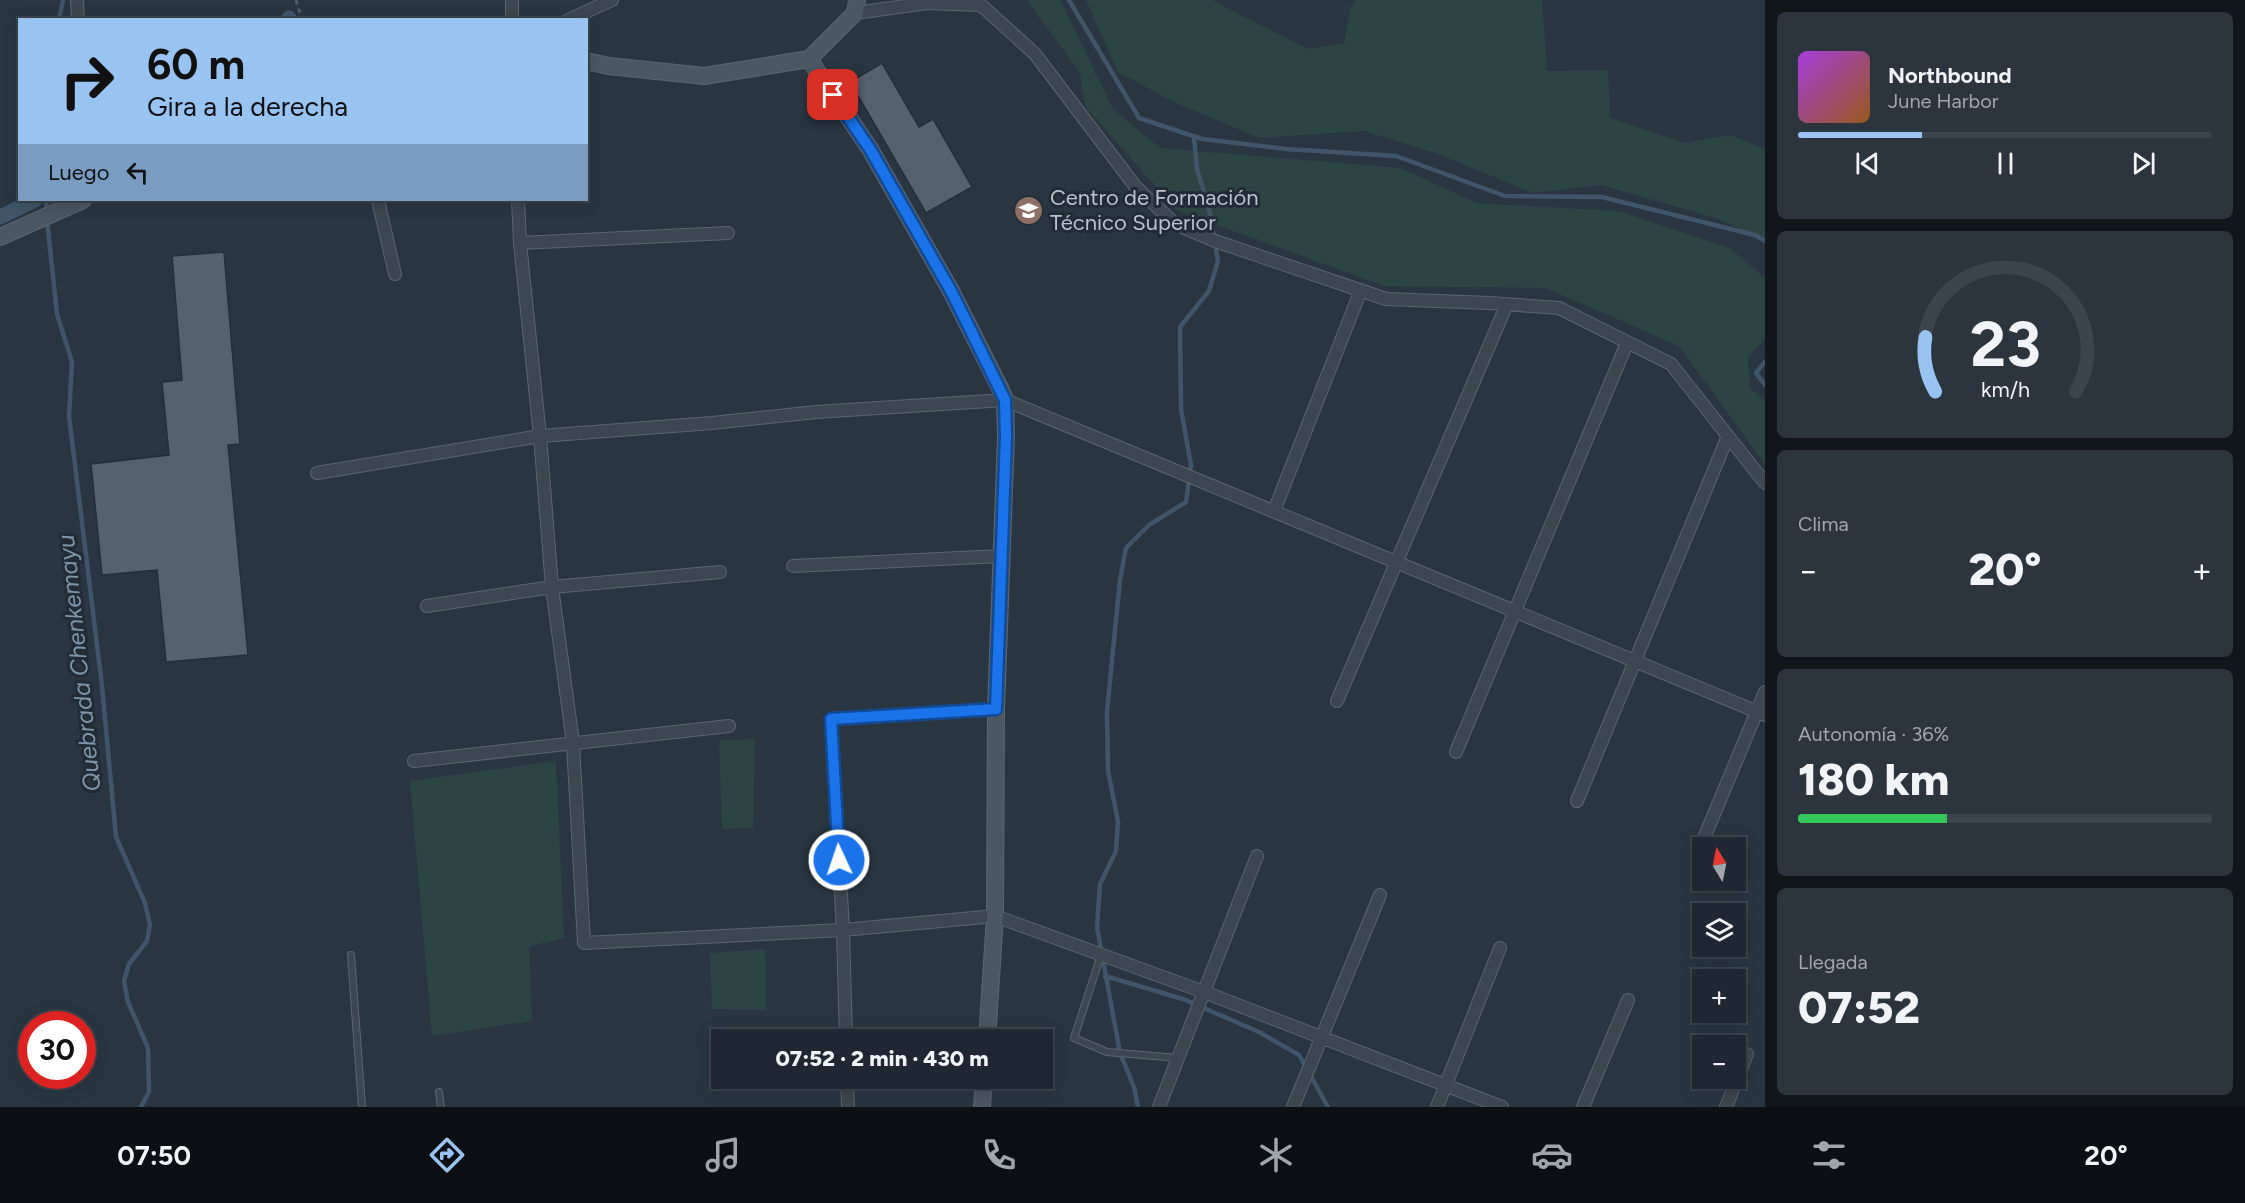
<!DOCTYPE html>
<html lang="es">
<head>
<meta charset="utf-8">
<style>
  :root { --surface:#1f2832; --page:#2c343e; --text:#f1f3f6; --muted:#a1a6ac; --line:#3c444d; --accent:#99c3f1 }
  body { margin:0; font-family:Figtree,sans-serif; background:var(--page); color:var(--text); height:100vh; display:flex; flex-direction:column; font-size:22px; white-space:nowrap }
  * { box-sizing:border-box; margin:0 }
  p { font-size:20px; color:var(--muted) }
  .icon { flex:none; width:33px; height:33px; fill:none; stroke:currentColor; stroke-width:2; stroke-linecap:round; stroke-linejoin:round }
  .map { position:relative; flex:1; overflow:hidden }
  .panel { display:flex; flex-direction:column; gap:12px; padding:12px; background:#11161c; width:480px }
  .panel>* { flex:none }
  .banner { position:absolute; left:18px; top:18px; width:570px; height:183px; border-radius:0px; box-shadow:0 3px 15px #0003,0 0 0 2px var(--line); background:#99c3f1; color:#111; overflow:hidden }
  .needle { width:39px; rotate:350deg }
  .fabs { position:absolute; left:1692px; top:837px; display:grid; gap:12px }
  .fabs a { display:grid; place-items:center; width:54px; height:54px; border-radius:0px; background:var(--surface); box-shadow:0 3px 15px #0003,0 0 0 2px var(--line); font-size:30px }
  .speed { position:absolute; left:18px; top:1011px; display:flex; gap:12px; font-size:30px; font-weight:700; text-align:center }
  .speed>* { display:grid; place-content:center; width:78px; height:78px; border-radius:50%; background:var(--surface); box-shadow:0 3px 15px #0003,0 0 0 2px var(--line); line-height:1 }
  .speed .limit { border:9px solid #d22; background:#fff; color:#111 }
  .pin { position:absolute; display:grid; place-items:center; width:51px; height:51px; color:#fff; margin:-26px; border-radius:12px; box-shadow:0 3px 9px #0006 }
  .me { position:absolute; width:66px; margin:-33px; rotate:357deg; stroke-linejoin:round; filter:drop-shadow(0 0 4px #0008) }
  .turn { display:flex; align-items:center; gap:21px; height:126px; padding:0 30px; font-size:27px }
  .turn .icon { width:78px; height:78px; stroke-width:2.5 }
  .turn b { display:block; font-size:42px; line-height:51px }
  .then { display:flex; align-items:center; height:57px; padding:0 30px; background:#0003; gap:12px; font-size:22px }
  .big { font-size:45px; font-weight:800; line-height:1.1 }
  .panel .tile { flex:1; display:flex; flex-direction:column; justify-content:center; gap:9px; min-width:0; padding:0 21px; border-radius:9px; background:var(--page) }
  .panel .dial { align-items:center; gap:0 }
  .dial svg { height:156px; overflow:visible; fill:none; stroke:var(--line); stroke-width:7; stroke-linecap:round; text-anchor:middle }
  .dial text { fill:var(--text); stroke:none }
  .song { display:flex; align-items:center; gap:18px }
  .cover { width:72px; height:72px; border-radius:9px; background:linear-gradient(135deg,hsl(280 70% 55%),hsl(30 70% 35%)) }
  .played { height:6px; border-radius:3px; background:linear-gradient(90deg,var(--accent) 30%,var(--line) 30%) }
  .keys { display:flex; justify-content:space-around; direction:ltr }
  .heat { display:flex; justify-content:space-between; align-items:center; font-size:33px; direction:ltr }
  .charge { height:9px; border-radius:4px; background:linear-gradient(90deg,#34c759 36%,var(--line) 0) }
  .trip { position:absolute; left:711px; top:1029px; width:342px; height:60px; border-radius:0px; background:var(--surface); box-shadow:0 3px 15px #0003,0 0 0 2px var(--line); font-weight:800; line-height:60px; text-align:center }
  .tabs { display:flex; height:96px; justify-content:space-around; align-items:center; background:#0c1014; color:var(--muted) }
  .tabs .icon { width:42px; height:42px }
  .tabs .on { color:var(--accent) }
  .tabs b { font-size:27px; color:var(--text) }
  main { display:flex; flex:1; min-height:0 }
  .map>svg:first-child { display:block }
  .green { fill:#2c4444 }
  .lines { fill:none; stroke-linecap:round; stroke-linejoin:round }
  .stream { stroke:#405569; stroke-width:4.5 }
  .canal { stroke:#405569; stroke-width:15 }
  .building { fill:#55616e; stroke:#242e39; stroke-width:1.5 }
  .lane-casing { stroke:#5b656f; stroke-width:8 }
  .street-casing { stroke:#5b656f; stroke-width:14 }
  .secondary-casing { stroke:#5b656f; stroke-width:18 }
  .path { stroke:#4b6061; stroke-width:3; stroke-dasharray:4.5 4.5; stroke-linecap:butt }
  .lane { stroke:#3d4751; stroke-width:6 }
  .street { stroke:#3d4751; stroke-width:12 }
  .secondary { stroke:#4c5764; stroke-width:16 }
  .route-casing { stroke:#114b97; stroke-width:15 }
  .route { stroke:#1a73e8; stroke-width:10 }
  .labels { text-anchor:middle; stroke-width:6; stroke-linejoin:round; paint-order:stroke }
  .poi-label { font-size:22px; fill:#bac2cb; stroke:#222c37; text-anchor:start }
  .water-label { font-size:24px; font-style:italic; fill:#7d96ab; stroke:#222c37 }
</style>
</head>
<body>
<main>
<div class="map">
<svg width="1765" height="1107" viewBox="0 0 1765 1107">
  <rect width="100%" height="100%" fill="#293642"/>
  <path class="green" d="M1027,0H1060L1113,109L1160,148L1401,168L1477,203L1619,211L1730,248L1765,278V340L1748,356L1750,388L1765,401V464L1679,346L1546,288L1384,286L1176,210L1085,106L1080,73Z
    M1086,0H1212L1308,49L1344,43L1351,6L1356,0H1542L1547,71L1608,70L1610,118L1685,143L1730,135L1765,149V240L1716,218L1601,185L1533,193L1438,154L1365,131L1259,138L1174,102L1118,72Z
    M755,739L753,828L722,829L719,740Z
    M556,761L564,938L529,947L532,1021L432,1036L410,781Z
    M765,949L766,1010L712,1009L710,953Z"/>
  <g class="lines">
    <path class="stream" d="M1069,0L1139,118L1202,139L1286,149L1396,156L1505,196L1602,197L1755,235L1765,241
      M59,20L63,0
      M46,200L47,212
      M47,220L57,314L72,362L69,416L102,686L116,837L145,903L150,925L147,941L129,964L124,981L128,1002L148,1048L149,1092L141,1107
      M1765,362L1756,373L1765,385
      M1105,976L1183,999L1259,1032L1299,1055L1328,1107
      M1138,1107L1134,1087L1120,1053L1097,927L1100,884L1116,851L1118,821L1108,771L1107,711L1120,580L1126,548L1149,525L1186,502L1191,465L1181,409L1180,327L1209,291L1218,261L1210,213L1197,169L1194,137"/>
    <path class="canal" d="M288,20L289,18
      M0,217L35,200"/>
  </g>
  <path class="building" d="M882,63L919,127L933,119L972,187L926,213L850,82Z
    M224,252L240,444L228,445L248,655L166,662L157,570L102,575L91,464L169,455L162,382L182,380L172,256Z"/>
  <g class="lines">
    <defs>
      <path id="lane" d="M351,955L362,1107
        M1101,955L1074,1038L1107,1052L1178,1058
        M439,1092L441,1107"/>
      <path id="street" d="M77,0L78,20
        M855,13L927,3L981,5L1035,54L1135,186L1175,224L1215,241L1386,299L1490,303L1559,308L1671,364L1765,483
        M512,20V0
        M568,20L612,0
        M378,200L395,274
        M518,200L520,243L540,436L552,587L573,743L584,943L843,930L995,916L1204,992L1502,1107
        M520,243L728,233
        M317,473L540,436L712,423L816,412L1005,400L1765,715
        M1274,511L1361,290
        M793,566L1002,556
        M427,606L552,587L720,572
        M1337,701L1507,304
        M1456,752L1627,343
        M414,761L729,726
        M1577,801L1728,436
        M1699,850L1765,692
        M846,1040L843,930L831,719L996,709
        M847,1078L848,1107
        M1159,1107L1257,856
        M1293,1107L1380,895
        M1437,1107L1500,948
        M1583,1107L1628,1000
        M1726,1107L1747,1054"/>
      <path id="secondary" d="M809,59L870,149L951,291L1001,390L1005,400L1006,436L996,709L995,916L987,1040
        M586,61L609,66L704,76L809,59L855,13L857,0
        M0,237L83,200
        M982,1107L984,1078"/>
    </defs>
    <use href="#lane" class="lane-casing"/>
    <use href="#street" class="street-casing"/>
    <use href="#secondary" class="secondary-casing"/>
    <path class="path" d="M296,0L302,20"/>
    <use href="#lane" class="lane"/>
    <use href="#street" class="street"/>
    <use href="#secondary" class="secondary"/>
  </g>
  <g class="lines">
    <defs>
      <path id="route" d="M833,95L870,149L951,291L971,331L1005,400L1006,436L996,709L831,719L839,860"/>
    </defs>
    <use href="#route" class="route-casing"/>
    <use href="#route" class="route"/>
  </g>
  <defs>
    <symbol id="university-disc" viewBox="-11 -11 22 22"><circle r="9.5" fill="#8d6e63" stroke="#222c37"/><path d="M0-5L7-2L0 1L-7-2ZM-4 1L0 2.5L4 1V4Q0 6-4 4Z" fill="#fff"/></symbol>
  </defs>
  <g fill-rule="evenodd">
    <use href="#university-disc" x="1012" y="194" width="33" height="33"/>
  </g>
  <g class="labels">
    <g class="poi-label">
      <text x="1050" y="205">Centro de Formación<tspan x="1050" dy="25">Técnico Superior</tspan></text>
    </g>
    <g class="water-label">
      <text transform="translate(79 663) rotate(-96)" y="8">Quebrada Chenkemayu</text>
    </g>
  </g>
</svg>
<div class="fabs">
<a><svg class="needle" viewBox="-14 -14 28 28"><path d="M0-13l5 13h-10z" fill="#e53935"/><path d="M0 13l5-13h-10z" fill="#a1a6ac"/></svg></a>
<a><svg class="icon" aria-label="layers" viewBox="0 0 24 24"><path d="M12 4l9 5-9 5-9-5zM3 14l9 5 9-5"/></svg></a>
<a>+</a>
<a>−</a>
</div>
<div class="speed"><div class="limit">30</div></div>
<div class="pin" style="left:833px;top:95px;background:#d93025"><svg class="icon" aria-label="arrive" viewBox="0 0 24 24"><path d="M6 21V4h12l-3 4 3 4H6"/></svg></div>
<svg class="me" style="left:839px;top:860px" viewBox="-20 -20 40 40"><circle r="17" fill="#1a73e8" stroke="#fff" stroke-width="3"/><path d="M0-11L8 9 0 5-8 9z" fill="#fff"/></svg>
<div class="trip">07:52 · 2 min · 430 m</div>
<div class="banner">
<div class="turn"><svg class="icon" aria-label="right" viewBox="0 0 24 24"><path d="M7 20v-9h11M14 6l5 5-5 5"/></svg><div><b>60 m</b>Gira a la derecha</div></div>
<div class="then">Luego<svg class="icon" aria-label="left" viewBox="0 0 24 24"><path d="M17 20v-9H6M10 6l-5 5 5 5"/></svg></div>
</div>
</div>
<section class="panel">
<div class="tile">
<div class="song"><i class="cover"></i><div><b>Northbound</b><p>June Harbor</p></div></div>
<div class="played"></div>
<div class="keys"><svg class="icon" aria-label="previous" viewBox="0 0 24 24"><path d="M18 5L8 12l10 7zM5 5v14"/></svg><svg class="icon" aria-label="pause" viewBox="0 0 24 24"><path d="M8 5v14M16 5v14"/></svg><svg class="icon" aria-label="next" viewBox="0 0 24 24"><path d="M6 5l10 7-10 7zM19 5v14"/></svg></div>
</div>
<div class="tile dial"><svg viewBox="0 0 100 80">
<path d="M14 69A42 42 0 1 1 86 69"/>
<path d="M14 69A42 42 0 0 1 9 41" stroke="#99c3f1"/>
<text x="50" y="56" font-size="32" font-weight="700">23</text>
<text x="50" y="72" font-size="11">km/h</text>
</svg></div>
<div class="tile"><p>Clima</p>
<div class="heat"><a>−</a><b class="big">20°</b><a>+</a></div>
</div>
<div class="tile"><p>Autonomía · 36%</p><b class="big">180 km</b><div class="charge"></div></div>
<div class="tile"><p>Llegada</p><b class="big">07:52</b></div>
</section>
</main>
<nav class="tabs">
<b>07:50</b>
<svg class="icon on" aria-label="directions" viewBox="0 0 24 24"><path d="M12 3l9 9-9 9-9-9zM9 14v-3h6M13 9l2 2-2 2"/></svg>
<svg class="icon" aria-label="music" viewBox="0 0 24 24"><path d="M9 18V5l10-2v13"/><circle cx="6" cy="18" r="3"/><circle cx="16" cy="16" r="3"/></svg>
<svg class="icon" aria-label="phone" viewBox="0 0 24 24"><path d="M5 4h4l2 5-3 2q2 4 5 5l2-3 5 2v4C11 20 4 13 5 4z"/></svg>
<svg class="icon" aria-label="climate" viewBox="0 0 24 24"><path d="M12 3v18M4 7l16 10M4 17L20 7"/></svg>
<svg class="icon" aria-label="car" viewBox="0 0 24 24"><path d="M5 17H2v-5l4-1 3-4h7l3 4 3 1v5h-3M9 17h6M6 11h13"/><circle cx="7" cy="17" r="2"/><circle cx="17" cy="17" r="2"/></svg>
<svg class="icon" aria-label="filters" viewBox="0 0 24 24"><path d="M4 7h16M4 17h16"/><circle cx="9" cy="7" r="2"/><circle cx="15" cy="17" r="2"/></svg>
<b>20°</b>
</nav>
</body>
</html>
